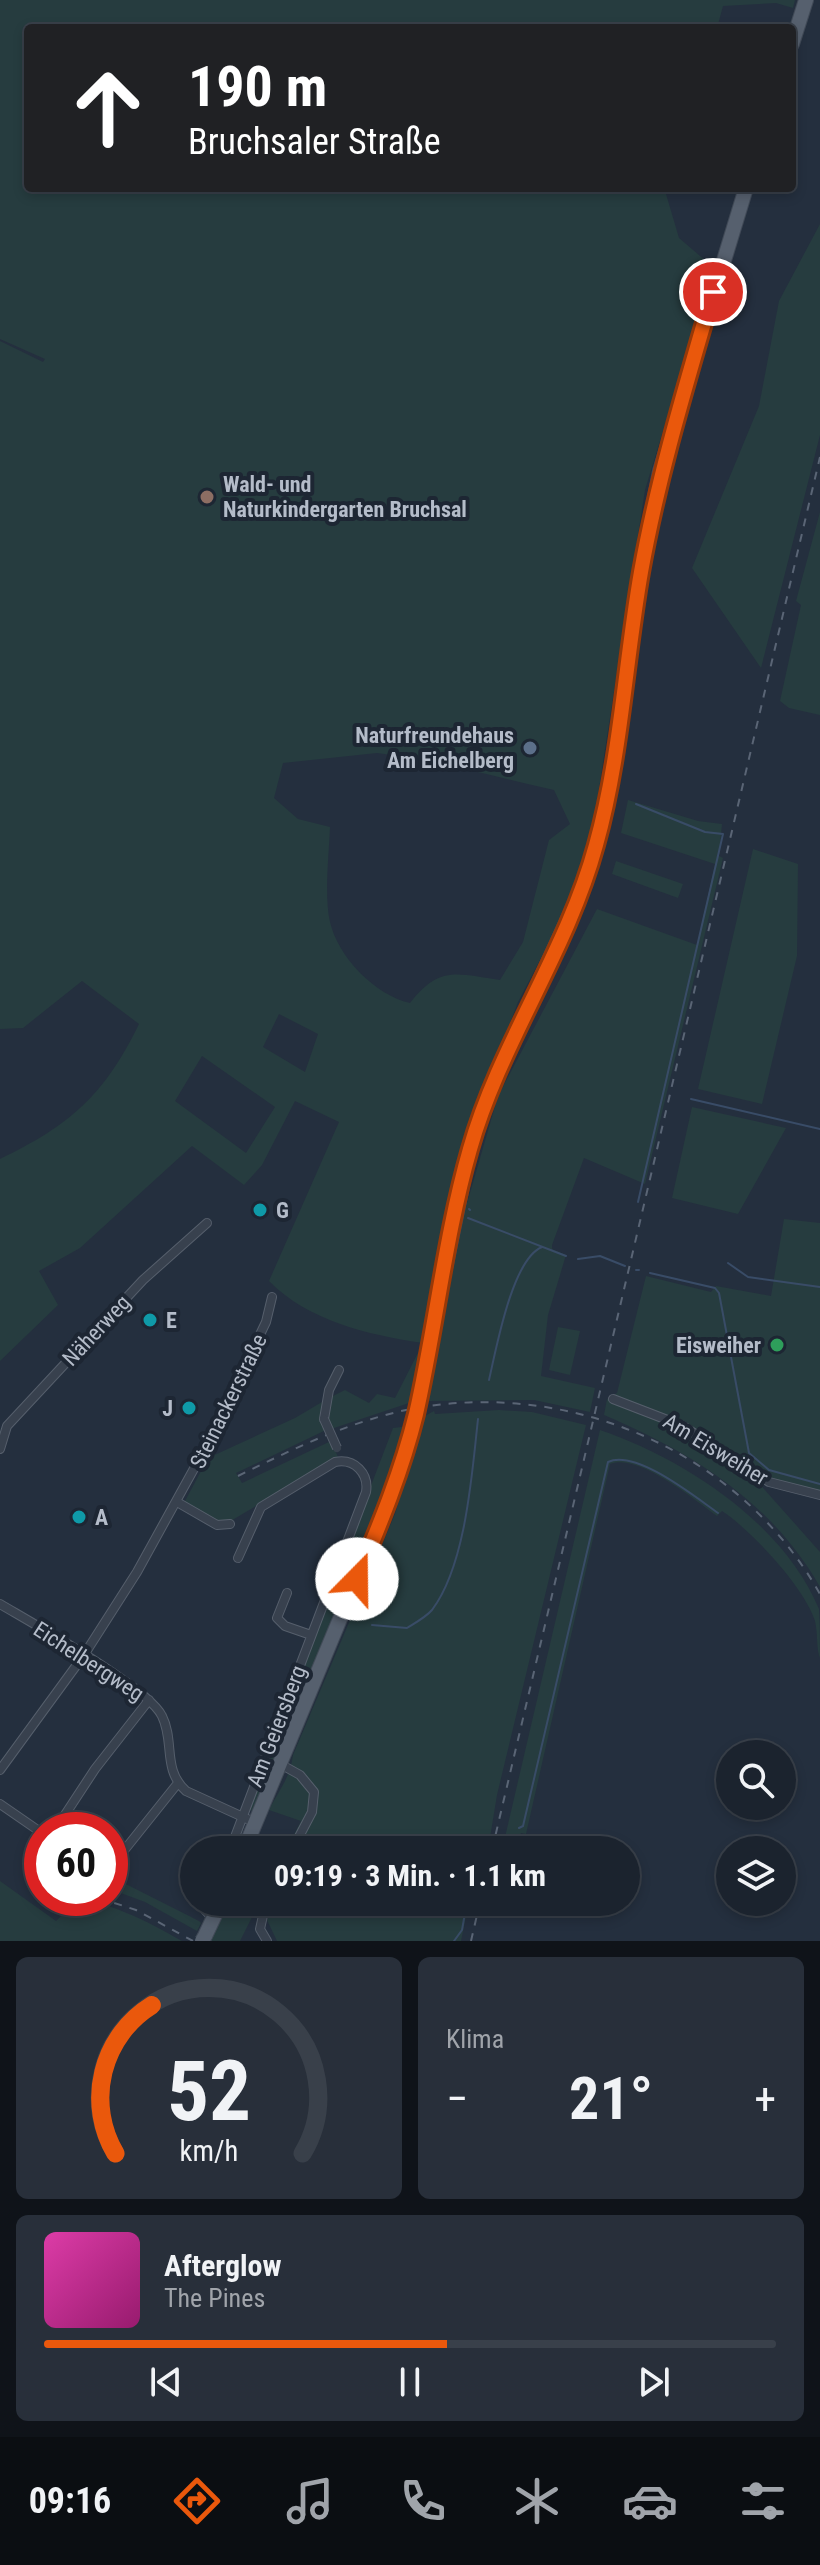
<!DOCTYPE html>
<html lang="de">
<head>
<meta charset="utf-8">
<style>
  :root { --surface:#1b232e; --page:#282f3a; --text:#f1f3f6; --muted:#a0a4aa; --line:#39404a; --accent:#ea580c }
  body { margin:0; font-family:"Roboto Condensed",sans-serif; background:var(--page); color:var(--text); height:100vh; display:flex; flex-direction:column; font-size:30px; white-space:nowrap }
  * { box-sizing:border-box; margin:0 }
  p { font-size:26px; color:var(--muted) }
  .icon { flex:none; width:44px; height:44px; fill:none; stroke:currentColor; stroke-width:2; stroke-linecap:round; stroke-linejoin:round }
  .map { position:relative; height:1941px; overflow:hidden }
  .drawer { display:flex; flex-direction:column; gap:16px; padding:16px; background:#0f1319; flex:1 }
  .drawer>* { flex:none }
  .top-card { position:absolute; left:24px; top:24px; width:772px; height:168px; border-radius:8px; box-shadow:0 4px 12px #0003,0 0 0 2px var(--line); background:#202124; color:#fff; overflow:hidden }
  .controls { position:absolute; left:716px; top:1740px; display:grid; gap:16px }
  .controls a { display:grid; place-items:center; width:80px; height:80px; border-radius:50%; background:var(--surface); box-shadow:0 4px 12px #0003,0 0 0 2px var(--line); font-size:40px }
  .speed { position:absolute; left:24px; top:1812px; display:flex; gap:16px; font-size:40px; font-weight:700; text-align:center }
  .speed>* { display:grid; place-content:center; width:104px; height:104px; border-radius:50%; background:var(--surface); box-shadow:0 4px 12px #0003,0 0 0 2px var(--line); line-height:1 }
  .speed .limit { border:12px solid #d22; background:#fff; color:#111 }
  .pin { position:absolute; display:grid; place-items:center; width:68px; height:68px; color:#fff; margin:-34px; border:4px solid #fff; border-radius:50%; box-shadow:0 2px 8px #0007 }
  .me { position:absolute; width:88px; margin:-44px; rotate:22deg; stroke-linejoin:round; filter:drop-shadow(0 0 6px #0008) }
  .turn { display:flex; align-items:center; gap:28px; height:168px; padding:0 32px; font-size:36px }
  .turn .icon { width:104px; height:104px; stroke-width:2.5 }
  .turn b { display:block; font-size:56px; line-height:68px }
  .big { font-size:60px; font-weight:700; line-height:1.1 }
  .drawer .tile { flex:1; display:flex; flex-direction:column; justify-content:center; gap:12px; min-width:0; padding:0 28px; border-radius:12px; background:var(--page) }
  .drawer .dial { align-items:center; gap:0 }
  .dial svg { height:208px; overflow:visible; fill:none; stroke:var(--line); stroke-width:7; stroke-linecap:round; text-anchor:middle }
  .dial text { fill:var(--text); stroke:none }
  .song { display:flex; align-items:center; gap:24px }
  .cover { width:96px; height:96px; border-radius:12px; background:linear-gradient(135deg,hsl(320 70% 55%),hsl(320 70% 35%)) }
  .played { height:8px; border-radius:4px; background:linear-gradient(90deg,var(--accent) 55%,var(--line) 55%) }
  .keys { display:flex; justify-content:space-around; direction:ltr }
  .heat { display:flex; justify-content:space-between; align-items:center; font-size:44px; direction:ltr }
  .drawer .tiles { flex:1; display:grid; gap:16px; grid-template-columns:1fr 1fr }
  .tile:last-child { grid-column:span 2 }
  .trip { position:absolute; left:180px; top:1836px; width:460px; height:80px; border-radius:40px; background:var(--surface); box-shadow:0 4px 12px #0003,0 0 0 2px var(--line); font-weight:700; line-height:80px; text-align:center }
  .tabs { display:flex; height:128px; justify-content:space-around; align-items:center; background:#0b0e12; color:var(--muted) }
  .tabs .icon { width:56px; height:56px }
  .tabs .on { color:var(--accent) }
  .tabs b { font-size:36px; color:var(--text) }
  .map>svg:first-child { display:block }
  .green { fill:#263c3f; fill-rule:evenodd }
  .lines { fill:none; stroke-linecap:round; stroke-linejoin:round }
  .stream { stroke:#394c67; stroke-width:2 }
  .minor-casing { stroke:#565f6c; stroke-width:10 }
  .primary-casing { stroke:#414a57; stroke-width:16 }
  .minor { stroke:#38414e; stroke-width:8 }
  .primary { stroke:#56606e; stroke-width:14 }
  .rail { stroke:#5a6575; stroke-width:2; stroke-dasharray:8 8; stroke-linecap:butt }
  .minor-bridge-casing { stroke:#565f6c; stroke-width:10; stroke-linecap:butt }
  .primary-bridge-casing { stroke:#414a57; stroke-width:16; stroke-linecap:butt }
  .minor-bridge { stroke:#38414e; stroke-width:8 }
  .primary-bridge { stroke:#56606e; stroke-width:14 }
  .route-casing { stroke:#983908; stroke-width:20 }
  .route { stroke:#ea580c; stroke-width:14 }
  .education-dot { fill:#8d6e63; stroke:#1d2633; stroke-width:3 }
  .service-dot { fill:#5c6f8a; stroke:#1d2633; stroke-width:3 }
  .culture-dot { fill:#0f9aa8; stroke:#1d2633; stroke-width:3 }
  .leisure-dot { fill:#2e9e5b; stroke:#1d2633; stroke-width:3 }
  .labels { text-anchor:middle; stroke-width:8; stroke-linejoin:round; paint-order:stroke }
  .poi-label { font-size:22px; font-weight:bold; fill:#b4bcc9; stroke:#1d2633; text-anchor:start }
  .street-label { font-size:22px; fill:#b4bcc9; stroke:#1d2633 }
</style>
</head>
<body>
<div class="map">
<svg width="820" height="1941" viewBox="0 0 820 1941">
  <rect width="100%" height="100%" fill="#242f3e"/>
  <path class="green" d="M0,0H795L793,8L776,3L723,6L717,28H28V188H668L666,194L679,238L713,267L645,490L592,834L571,901L518,1002L460,1155L412,1402L331,1429L327,1418L329,1398L345,1390L369,1403L377,1394L395,1398L423,1343C369,1335 308,1321 269,1281L339,1122L295,1101L262,1165L244,1185L192,1146L80,1248L39,1271L58,1305L0,1361V1159C71,1125 105,1094 139,1024L82,981L23,1028L0,1029V341L43,362L45,359L0,339ZM377,753C437,760 495,777 554,790L570,824L549,840L523,942L500,980C457,974 440,965 410,1003C375,995 338,957 330,922C324,896 329,854 330,827L298,819L274,798L283,763ZM279,1014L318,1034L305,1072L263,1047ZM202,1056L275,1107L246,1153L175,1101Z
    M820,224V435L761,668L692,568L759,406L779,301Z
    M820,512V715L789,708L780,701L801,605L796,601Z
    M628,800L698,821L722,824L719,856L723,858L645,1184L584,1158L552,1245V1249L566,1255L548,1315L541,1376L595,1388L590,1412L534,1400L428,1401L463,1217L498,1096L597,909L697,945L715,864L621,833Z
    M753,849L798,864L797,956L762,1104L698,1089Z
    M616,861L683,884L678,898L612,874Z
    M692,1107L786,1128L738,1214L672,1198Z
    M784,1219L820,1223V1492L757,1481L820,1552V1587C772,1502 691,1452 604,1415L607,1399L617,1393L646,1276L711,1292L716,1286L771,1296Z
    M558,1327L580,1331L570,1375L549,1370Z
    M322,1402L321,1419L326,1430L236,1473L242,1483L331,1441L338,1457L229,1522H219L184,1503L208,1458L295,1418Z
    M499,1410L532,1412L586,1425L497,1795L488,1850H286L301,1821L269,1810C279,1790 290,1778 293,1755L395,1514L423,1417L434,1411L435,1414Z
    M409,1426L398,1468L255,1811L247,1810L393,1428Z
    M600,1430C682,1458 783,1522 819,1609C820,1622 820,1644 820,1658C816,1648 818,1633 815,1621C805,1588 751,1530 722,1511L717,1516C694,1500 639,1453 610,1464L526,1834L521,1833L517,1850H502Z
    M110,1876L199,1921L201,1923L197,1931L145,1902L110,1889Z
    M0,1881L56,1921L65,1912V1898C103,1898 149,1922 182,1941H0Z
    M227,1902H469L461,1941H277L267,1920L274,1910L258,1905L240,1941H211Z"/>
  <g class="lines">
    <path class="stream" d="M636,804L705,832L723,834L638,1202
      M691,1099L820,1129
      M469,1209L470,1210
      M468,1218L566,1256
      M578,1259L600,1256L625,1266
      M728,1263L748,1277L820,1287
      M636,1270H639
      M650,1273L715,1288L719,1293L749,1453L769,1470L820,1484
      M489,1380C496,1350 512,1259 542,1247
      M372,1625L407,1628C415,1623 426,1617 432,1610C466,1565 472,1473 478,1419
      M519,1828L523,1826L608,1462C636,1449 695,1497 718,1513
      M482,1850L488,1839
      M454,1941L462,1930L467,1902"/>
    <defs>
      <path id="minor" d="M613,1399L683,1426L769,1482L820,1495
        M324,1419L329,1390L339,1370
        M0,1449L7,1426L143,1280L207,1223
        M177,1502L217,1525L230,1524
        M287,1593L277,1618L285,1626L311,1635
        M0,1604C32,1623 149,1688 162,1716C175,1742 162,1769 186,1791L256,1823
        M282,1765L300,1775L314,1792L312,1812L292,1850
        M0,1770L84,1655L137,1572L207,1445L266,1322L272,1297
        M0,1804L42,1833
        M55,1830L95,1769L149,1700
        M230,1850L366,1492C369,1474 355,1458 335,1462L261,1507L238,1558
        M110,1868L178,1783
        M207,1902L204,1909L213,1919
        M266,1902L260,1929L267,1941"/>
      <path id="primary" d="M792,44L806,0
        M244,1850L396,1484L415,1414L470,1148L492,1085L588,875L609,791L640,575L660,471L746,188
        M205,1936L221,1902"/>
    </defs>
    <use href="#minor" class="minor-casing"/>
    <use href="#primary" class="primary-casing"/>
    <use href="#minor" class="minor"/>
    <use href="#primary" class="primary"/>
    <path class="rail" d="M238,1476C293,1449 346,1423 406,1410C567,1377 739,1450 820,1594
      M492,1850L820,457
      M99,1898L136,1910L193,1941
      M471,1941L480,1902"/>
    <defs>
      <path id="minor-bridge" d="M324,1419L337,1448"/>
      <path id="primary-bridge" d="M202,1941L205,1936"/>
    </defs>
    <use href="#minor-bridge" class="minor-bridge-casing"/>
    <use href="#primary-bridge" class="primary-bridge-casing"/>
    <use href="#minor-bridge" class="minor-bridge"/>
    <use href="#primary-bridge" class="primary-bridge"/>
  </g>
  <g class="lines">
    <defs>
      <path id="route" d="M357,1579C380,1524 402,1471 416,1414C436,1326 445,1236 470,1149C500,1043 567,952 596,845C621,756 625,663 641,572C658,477 686,385 713,292"/>
    </defs>
    <use href="#route" class="route-casing"/>
    <use href="#route" class="route"/>
  </g>
  <circle class="education-dot" cx="207" cy="497" r="8"/>
  <circle class="service-dot" cx="530" cy="748" r="8"/>
  <g class="culture-dot">
    <circle cx="260" cy="1210" r="8"/>
    <circle cx="150" cy="1320" r="8"/>
    <circle cx="189" cy="1408" r="8"/>
    <circle cx="79" cy="1517" r="8"/>
  </g>
  <circle class="leisure-dot" cx="777" cy="1345" r="8"/>
  <g class="labels">
    <g class="poi-label">
      <text x="223" y="492">Wald- und<tspan x="223" dy="25">Naturkindergarten Bruchsal</tspan></text>
      <text x="514" y="743" text-anchor="end">Naturfreundehaus<tspan x="514" dy="25">Am Eichelberg</tspan></text>
      <text x="276" y="1218">G</text>
      <text x="166" y="1328">E</text>
      <text x="761" y="1353" text-anchor="end">Eisweiher</text>
      <text x="173" y="1416" text-anchor="end">J</text>
      <text x="95" y="1525">A</text>
    </g>
    <g class="street-label">
      <text transform="translate(96 1330) rotate(-47)" y="8">Näherweg</text>
      <text transform="translate(228 1401) rotate(-64)" y="8">Steinackerstraße</text>
      <text transform="translate(716 1449) rotate(31)" y="8">Am Eisweiher</text>
      <text transform="translate(89 1661) rotate(33)" y="8">Eichelbergweg</text>
      <text transform="translate(276 1726) rotate(-69)" y="8">Am Geiersberg</text>
    </g>
  </g>
</svg>
<div class="controls">
<a><svg class="icon" aria-label="search" viewBox="0 0 24 24"><circle cx="10" cy="10" r="6"/><path d="M15 15l6 6"/></svg></a>
<a><svg class="icon" aria-label="layers" viewBox="0 0 24 24"><path d="M12 4l9 5-9 5-9-5zM3 14l9 5 9-5"/></svg></a>
</div>
<div class="speed"><div class="limit">60</div></div>
<div class="pin" style="left:713px;top:292px;background:#d93025"><svg class="icon" aria-label="arrive" viewBox="0 0 24 24"><path d="M6 21V4h12l-3 4 3 4H6"/></svg></div>
<svg class="me" style="left:357px;top:1579px" viewBox="-20 -20 40 40"><circle r="19" fill="#fff"/><path d="M0-13L10 11 0 6-10 11z" fill="#ea580c"/></svg>
<div class="trip">09:19 · 3 Min. · 1.1 km</div>
<div class="top-card">
<div class="turn"><svg class="icon" aria-label="ahead" viewBox="0 0 24 24"><path d="M12 20V5M6 11l6-6 6 6"/></svg><div><b>190 m</b>Bruchsaler Straße</div></div>
</div>
</div>
<section class="drawer">
<div class="tiles">
<div class="tile dial"><svg viewBox="0 0 100 80">
<path d="M14 69A42 42 0 1 1 86 69"/>
<path d="M14 69A42 42 0 0 1 28 12" stroke="#ea580c"/>
<text x="50" y="56" font-size="32" font-weight="700">52</text>
<text x="50" y="72" font-size="11">km/h</text>
</svg></div>
<div class="tile"><p>Klima</p>
<div class="heat"><a>−</a><b class="big">21°</b><a>+</a></div>
</div>
<div class="tile">
<div class="song"><i class="cover"></i><div><b>Afterglow</b><p>The Pines</p></div></div>
<div class="played"></div>
<div class="keys"><svg class="icon" aria-label="previous" viewBox="0 0 24 24"><path d="M18 5L8 12l10 7zM5 5v14"/></svg><svg class="icon" aria-label="pause" viewBox="0 0 24 24"><path d="M8 5v14M16 5v14"/></svg><svg class="icon" aria-label="next" viewBox="0 0 24 24"><path d="M6 5l10 7-10 7zM19 5v14"/></svg></div>
</div>
</div>
</section>
<nav class="tabs">
<b>09:16</b>
<svg class="icon on" aria-label="directions" viewBox="0 0 24 24"><path d="M12 3l9 9-9 9-9-9zM9 14v-3h6M13 9l2 2-2 2"/></svg>
<svg class="icon" aria-label="music" viewBox="0 0 24 24"><path d="M9 18V5l10-2v13"/><circle cx="6" cy="18" r="3"/><circle cx="16" cy="16" r="3"/></svg>
<svg class="icon" aria-label="phone" viewBox="0 0 24 24"><path d="M5 4h4l2 5-3 2q2 4 5 5l2-3 5 2v4C11 20 4 13 5 4z"/></svg>
<svg class="icon" aria-label="climate" viewBox="0 0 24 24"><path d="M12 3v18M4 7l16 10M4 17L20 7"/></svg>
<svg class="icon" aria-label="car" viewBox="0 0 24 24"><path d="M5 17H2v-5l4-1 3-4h7l3 4 3 1v5h-3M9 17h6M6 11h13"/><circle cx="7" cy="17" r="2"/><circle cx="17" cy="17" r="2"/></svg>
<svg class="icon" aria-label="filters" viewBox="0 0 24 24"><path d="M4 7h16M4 17h16"/><circle cx="9" cy="7" r="2"/><circle cx="15" cy="17" r="2"/></svg>
</nav>
</body>
</html>
